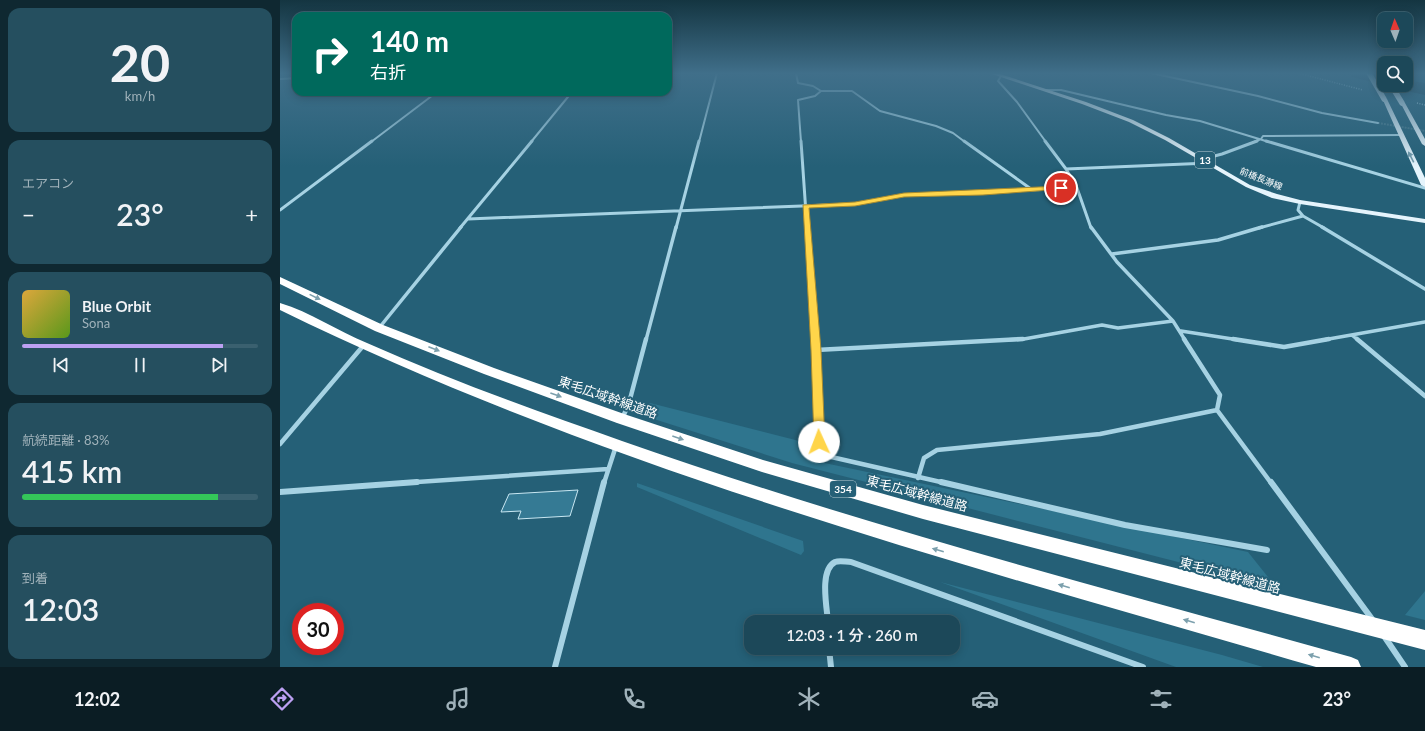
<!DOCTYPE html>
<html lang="ja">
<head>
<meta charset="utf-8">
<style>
  :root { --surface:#1c4859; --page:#254f5f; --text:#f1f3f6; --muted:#a0b2ba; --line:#3a606f; --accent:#bca0f2 }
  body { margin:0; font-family:Lato,"Noto Sans JP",sans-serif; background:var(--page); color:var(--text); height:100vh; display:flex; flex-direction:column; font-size:15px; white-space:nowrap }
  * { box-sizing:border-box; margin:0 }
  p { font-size:13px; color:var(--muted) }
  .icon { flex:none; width:22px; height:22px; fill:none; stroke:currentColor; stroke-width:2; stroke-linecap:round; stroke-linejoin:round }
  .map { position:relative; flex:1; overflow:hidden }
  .drawer { display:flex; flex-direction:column; gap:8px; padding:8px; background:#0f2831; width:280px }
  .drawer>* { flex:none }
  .banner { position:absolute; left:12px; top:12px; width:380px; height:84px; border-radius:12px; box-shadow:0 2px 10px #0003,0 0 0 1px var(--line); background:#00695c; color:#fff; overflow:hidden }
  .needle { width:26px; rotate:358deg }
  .tools { position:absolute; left:1097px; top:12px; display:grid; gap:8px }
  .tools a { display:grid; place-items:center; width:36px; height:36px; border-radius:8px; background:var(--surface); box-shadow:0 2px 10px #0003,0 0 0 1px var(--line); font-size:20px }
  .speed { position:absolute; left:12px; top:603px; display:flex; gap:8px; font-size:20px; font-weight:700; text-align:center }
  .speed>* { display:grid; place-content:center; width:52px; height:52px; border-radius:50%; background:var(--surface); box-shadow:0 2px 10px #0003,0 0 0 1px var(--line); line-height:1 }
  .speed .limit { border:6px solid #d22; background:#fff; color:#111 }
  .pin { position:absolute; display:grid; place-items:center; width:34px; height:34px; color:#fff; margin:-17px; border:2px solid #fff; border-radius:50%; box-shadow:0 1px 4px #0007 }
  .me { position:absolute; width:44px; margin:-22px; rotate:358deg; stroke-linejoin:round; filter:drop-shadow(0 0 3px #0008) }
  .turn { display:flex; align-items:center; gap:14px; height:84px; padding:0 12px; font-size:18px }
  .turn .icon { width:52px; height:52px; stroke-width:2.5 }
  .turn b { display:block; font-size:28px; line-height:34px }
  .big { font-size:30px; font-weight:600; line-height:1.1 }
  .drawer .widget { flex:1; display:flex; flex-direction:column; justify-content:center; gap:6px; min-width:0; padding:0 14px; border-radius:12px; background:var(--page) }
  .drawer .dial { align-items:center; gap:0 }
  .dial b { font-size:52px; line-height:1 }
  .song { display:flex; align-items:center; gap:12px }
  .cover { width:48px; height:48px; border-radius:6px; background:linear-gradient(135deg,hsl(40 70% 55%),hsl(90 70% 35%)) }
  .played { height:4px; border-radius:2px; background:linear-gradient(90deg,var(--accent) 85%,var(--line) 85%) }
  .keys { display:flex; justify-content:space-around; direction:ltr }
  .heat { display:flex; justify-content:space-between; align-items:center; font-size:22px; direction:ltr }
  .charge { height:6px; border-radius:3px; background:linear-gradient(90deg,#34c759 83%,var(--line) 0) }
  .trip { position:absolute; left:464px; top:615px; width:216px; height:40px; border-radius:12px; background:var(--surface); box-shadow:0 2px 10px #0003,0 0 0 1px var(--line); font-weight:600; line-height:40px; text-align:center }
  .menu { display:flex; height:64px; justify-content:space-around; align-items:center; background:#0b1d24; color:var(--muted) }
  .menu .icon { width:28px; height:28px }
  .menu .selected { color:var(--accent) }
  .menu b { font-size:18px; color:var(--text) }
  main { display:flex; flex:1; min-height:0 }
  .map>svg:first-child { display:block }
  .green { fill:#2f758e }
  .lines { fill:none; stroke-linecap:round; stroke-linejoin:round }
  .river { fill:#194558; fill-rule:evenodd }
  .building { fill:#357a94; stroke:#c8e7f2 }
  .street-tunnel { stroke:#46788b; stroke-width:2; stroke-dasharray:2 1; stroke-linecap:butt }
  .path { stroke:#a6d2e3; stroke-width:1.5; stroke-dasharray:1 1.5; stroke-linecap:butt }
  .street-far4 { stroke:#a6d2e3; stroke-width:2 }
  .street-far3 { stroke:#a6d2e3; stroke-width:3 }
  .street-far2 { stroke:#a6d2e3; stroke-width:3.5 }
  .street-far1 { stroke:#a6d2e3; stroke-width:4.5 }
  .street { stroke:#a6d2e3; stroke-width:6 }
  .primary { fill:#e5f4fc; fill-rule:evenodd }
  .highway { fill:#fff; fill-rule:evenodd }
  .primary-bridge { stroke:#e5f4fc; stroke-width:5.5 }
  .oneway { fill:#729bac }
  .oneway2 { fill:#7ca0ad }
  .route { fill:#ffd54a; stroke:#a68a30 }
  .labels { text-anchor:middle; stroke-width:4; stroke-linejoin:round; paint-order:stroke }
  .far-street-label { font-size:9px; fill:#fff; stroke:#256077 }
  .shield { fill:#256077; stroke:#becfd6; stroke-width:1 }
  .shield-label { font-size:10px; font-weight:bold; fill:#fff }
  .near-street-label { font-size:13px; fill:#fff; stroke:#256077 }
</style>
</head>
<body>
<main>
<section class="drawer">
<div class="widget dial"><b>20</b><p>km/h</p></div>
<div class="widget"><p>エアコン</p>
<div class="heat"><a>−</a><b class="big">23°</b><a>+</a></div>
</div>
<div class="widget">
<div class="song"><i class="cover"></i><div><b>Blue Orbit</b><p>Sona</p></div></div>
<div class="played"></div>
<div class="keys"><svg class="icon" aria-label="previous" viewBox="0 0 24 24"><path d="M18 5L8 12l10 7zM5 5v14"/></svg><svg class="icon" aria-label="pause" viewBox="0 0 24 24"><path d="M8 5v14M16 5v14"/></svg><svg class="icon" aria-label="next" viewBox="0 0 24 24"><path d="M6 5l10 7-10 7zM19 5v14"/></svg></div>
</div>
<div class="widget"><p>航続距離 · 83%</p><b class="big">415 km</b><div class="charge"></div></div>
<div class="widget"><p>到着</p><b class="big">12:03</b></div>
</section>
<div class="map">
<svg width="1145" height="667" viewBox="0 0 1145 667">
  <rect width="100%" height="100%" fill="#256077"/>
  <path class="green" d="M370,403L527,443L535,461L968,552L996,587L512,463L355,413Z
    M357,483L523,541L524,551L521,555L357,487Z
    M660,582L942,655L983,667H896Z
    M1145,591V620L1125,615Z"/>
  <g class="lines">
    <path class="river" d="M1069,73L1104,74V85H1106H1104L1072,77Z
      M1126,80L1145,83V95L1118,89L1116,85H1126Z"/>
  </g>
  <path class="building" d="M298,490L290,516L238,519L241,511L221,512L229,494Z"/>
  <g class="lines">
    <path class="street-tunnel" d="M1098,123L1145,131"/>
    <path class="path" d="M1018,73L1083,90
      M1137,103L1145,105"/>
    <path class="street-far4" d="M516,73L518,83L533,86L541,91L535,96L518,100L521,142
      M871,73L978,96L1042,113L1098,123
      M721,76L718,81L737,102L766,142
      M0,79L16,78
      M766,90H781L886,115L920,121L989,142
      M541,91H572L600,111L656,126L673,133L685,142
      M91,142L157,92
      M251,142L292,92
      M419,142L437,73
      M974,142L981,139L983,136L1120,135"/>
    <path class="street-far3" d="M521,141L527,228
      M684,141L751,189
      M765,141L786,169L797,188L811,228
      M986,141L1145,188
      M923,159L942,154L977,141
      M786,169L929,163
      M1020,202L1018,210L1023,216L1044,228
      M0,210L92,141
      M188,219L575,204L623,195L797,188
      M180,228L252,141
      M396,228L419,141
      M979,228L1023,216"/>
    <path class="street-far2" d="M527,227L535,340
      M811,227L837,262L893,321L905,340
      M1042,227L1145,289
      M832,254L938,240L982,227
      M99,328L181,227
      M901,331L959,340
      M1073,336L1078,340
      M366,340L396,227
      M724,340L744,339L822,325L838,328L893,321
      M1043,340L1145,322"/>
    <path class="street-far1" d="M535,339L539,442L547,456L665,483
      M904,339L940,395L937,410L991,483
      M953,339L1004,347L1049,339
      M1077,339L1145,396
      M536,350L743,339
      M342,419L349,403L366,339
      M0,444L83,346
      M638,478L644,458L657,450L820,434L937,410
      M122,483L328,469
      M324,483L336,446"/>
    <path class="street" d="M661,482L845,525L987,550
      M991,482L1092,619
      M0,492L137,482
      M548,622C547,608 539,570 555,562C560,560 566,562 571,562L863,667
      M1104,636L1125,667
      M549,648L551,667
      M275,667L324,482"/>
    <path class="primary" d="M709,73H717L806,102L853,120L889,138L970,185L997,194L1020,200L1145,219V223L1020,204L992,198L966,187L885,140L849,122L802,104Z
      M1101,73H1104V76H1102Z
      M1102,98L1107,99L1145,178V187L1141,185Z
      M1120,102L1125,103L1145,139V146L1142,144Z"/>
    <path class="highway" d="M0,277L103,325L214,368L347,415L483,460L643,505L1145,630V650L643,519L482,472L337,423L204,374L95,331L0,284Z
      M0,303C30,312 58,331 87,343C170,380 256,411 342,441C581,525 827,589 1071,657L1078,660L1081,667H1036C686,565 329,471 0,310Z"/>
    <path class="primary-bridge" d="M1089,73L1104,99
      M1111,85L1122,103"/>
  </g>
  <defs><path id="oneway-solid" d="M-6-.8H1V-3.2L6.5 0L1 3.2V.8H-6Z"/></defs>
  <use class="oneway" href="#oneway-solid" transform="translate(1131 157) rotate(-117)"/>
  <g class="oneway2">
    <use href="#oneway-solid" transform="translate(35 297) rotate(26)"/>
    <use href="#oneway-solid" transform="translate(154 349) rotate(21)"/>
    <use href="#oneway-solid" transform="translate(276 395) rotate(20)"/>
    <use href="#oneway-solid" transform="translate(398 438) rotate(19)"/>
    <use href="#oneway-solid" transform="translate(658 550) rotate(-164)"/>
    <use href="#oneway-solid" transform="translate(784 586) rotate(-164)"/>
    <use href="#oneway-solid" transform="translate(909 621) rotate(-164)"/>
    <use href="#oneway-solid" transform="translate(1034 656) rotate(-164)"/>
  </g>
  <linearGradient id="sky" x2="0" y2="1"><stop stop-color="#143541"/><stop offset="0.44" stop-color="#406f8a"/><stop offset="1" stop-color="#406f8a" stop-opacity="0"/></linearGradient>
  <rect width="1145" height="167" fill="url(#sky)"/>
  <path class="route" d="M781,186L785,188L784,189L703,195L624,197L575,206L529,208L541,350L545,442L543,445H535L534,442L531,350L523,205L575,202L624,193Z"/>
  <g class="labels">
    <g class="far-street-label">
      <text transform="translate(981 179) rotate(22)" y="3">前橋長瀞線</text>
    </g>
    <g class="shield">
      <rect x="915" y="152" width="20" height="16" rx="3"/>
      <rect x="550" y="481" width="26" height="16" rx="3"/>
    </g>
    <g class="shield-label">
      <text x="925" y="164">13</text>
      <text x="563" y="493">354</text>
    </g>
    <g class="near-street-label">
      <text transform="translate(328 397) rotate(19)" y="5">東毛広域幹線道路</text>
      <text transform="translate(637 493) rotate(15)" y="5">東毛広域幹線道路</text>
      <text transform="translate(950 575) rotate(15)" y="5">東毛広域幹線道路</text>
    </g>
  </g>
</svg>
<div class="tools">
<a><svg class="needle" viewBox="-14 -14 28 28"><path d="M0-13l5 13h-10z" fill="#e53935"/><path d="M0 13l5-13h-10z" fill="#a0b2ba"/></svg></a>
<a><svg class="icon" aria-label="search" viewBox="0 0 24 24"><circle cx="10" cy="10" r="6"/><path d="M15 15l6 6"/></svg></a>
</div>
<div class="speed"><div class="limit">30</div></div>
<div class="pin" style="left:781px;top:188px;background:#d93025"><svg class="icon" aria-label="arrive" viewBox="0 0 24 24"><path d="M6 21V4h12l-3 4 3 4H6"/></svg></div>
<svg class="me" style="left:539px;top:442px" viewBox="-20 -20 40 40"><circle r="19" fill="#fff"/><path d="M0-13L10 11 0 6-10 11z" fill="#ffd54a"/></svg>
<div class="trip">12:03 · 1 分 · 260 m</div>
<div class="banner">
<div class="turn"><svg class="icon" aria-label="right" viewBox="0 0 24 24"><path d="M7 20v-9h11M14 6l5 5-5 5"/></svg><div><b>140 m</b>右折</div></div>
</div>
</div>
</main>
<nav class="menu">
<b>12:02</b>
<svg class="icon selected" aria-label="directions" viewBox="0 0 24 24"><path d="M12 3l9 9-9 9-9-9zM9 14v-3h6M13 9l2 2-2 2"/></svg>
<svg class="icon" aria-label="music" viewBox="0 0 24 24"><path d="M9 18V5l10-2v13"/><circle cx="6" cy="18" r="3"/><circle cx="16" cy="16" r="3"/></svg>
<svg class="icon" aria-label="phone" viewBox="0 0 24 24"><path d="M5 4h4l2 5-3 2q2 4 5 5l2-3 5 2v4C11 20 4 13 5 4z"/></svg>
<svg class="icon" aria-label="climate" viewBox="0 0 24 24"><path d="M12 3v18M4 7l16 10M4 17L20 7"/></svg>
<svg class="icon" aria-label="car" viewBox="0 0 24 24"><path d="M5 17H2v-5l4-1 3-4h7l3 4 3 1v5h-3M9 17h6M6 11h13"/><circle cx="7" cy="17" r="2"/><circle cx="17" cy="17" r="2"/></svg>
<svg class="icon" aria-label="filters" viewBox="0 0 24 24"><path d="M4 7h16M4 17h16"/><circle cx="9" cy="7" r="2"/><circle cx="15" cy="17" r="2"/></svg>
<b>23°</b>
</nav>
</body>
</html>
